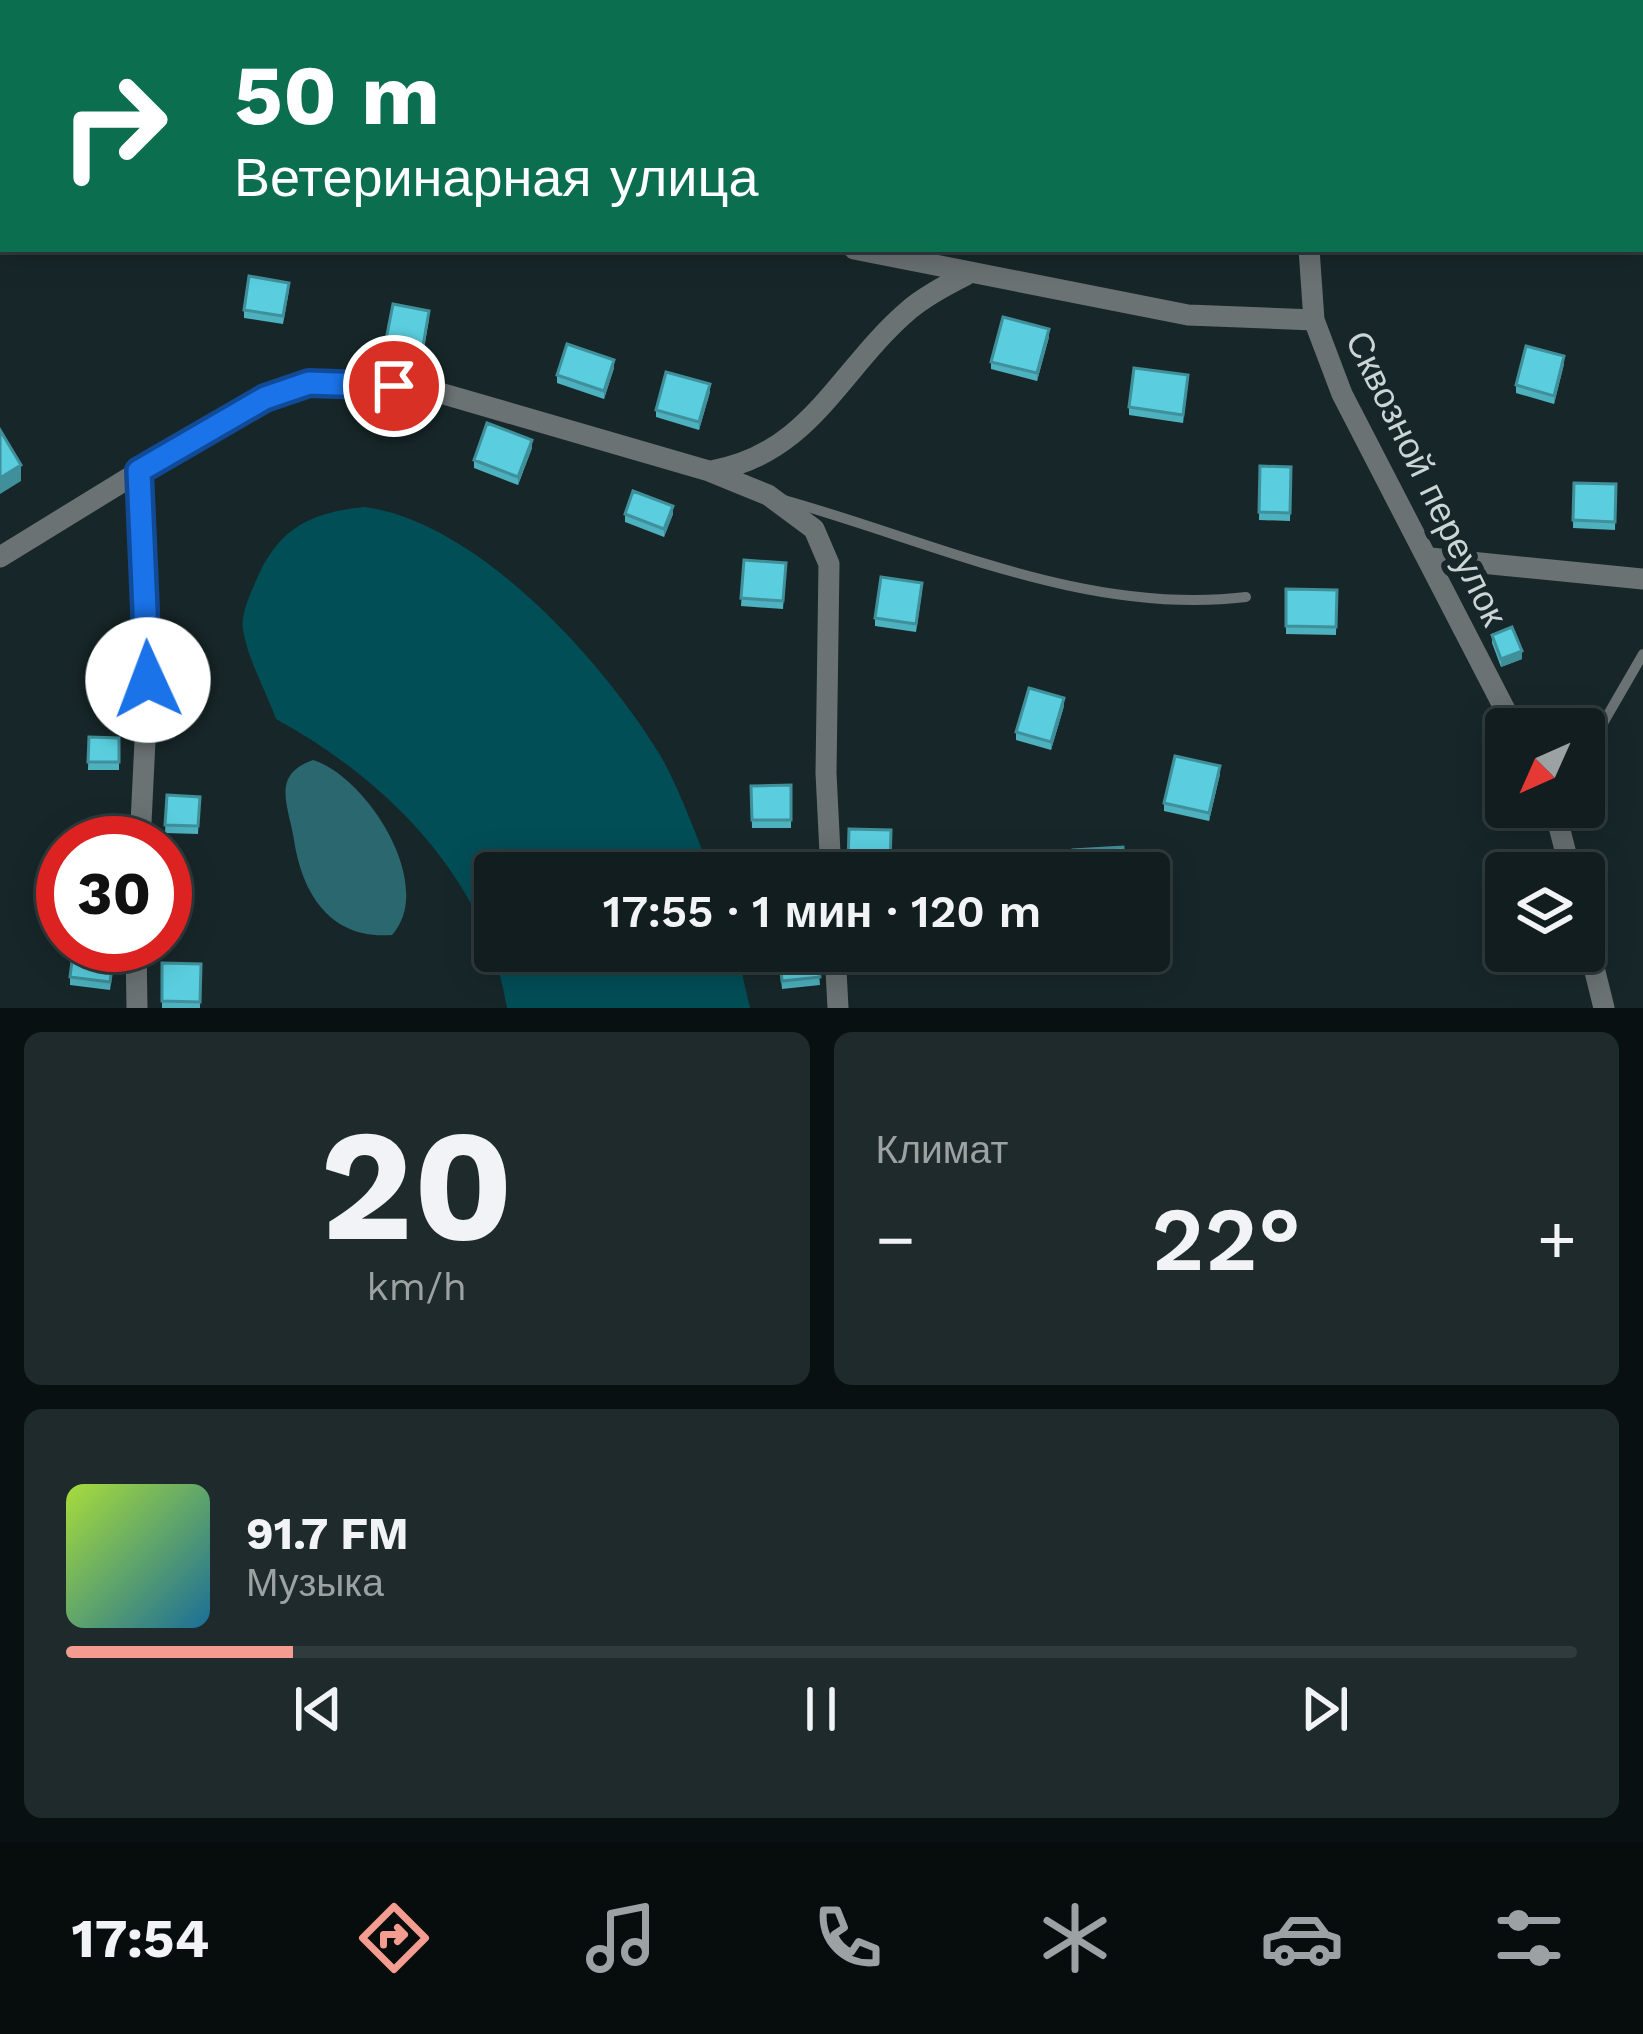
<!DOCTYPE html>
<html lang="ru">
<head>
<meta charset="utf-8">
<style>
  :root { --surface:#111d1f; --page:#1e2a2c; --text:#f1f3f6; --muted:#9ca2a4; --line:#303b3d; --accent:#f59c91 }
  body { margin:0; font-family:"Work Sans",sans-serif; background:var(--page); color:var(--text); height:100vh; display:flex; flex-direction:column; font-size:45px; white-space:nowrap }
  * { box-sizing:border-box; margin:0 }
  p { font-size:39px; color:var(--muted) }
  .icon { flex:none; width:66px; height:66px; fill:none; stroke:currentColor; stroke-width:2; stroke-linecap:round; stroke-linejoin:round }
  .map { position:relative; height:1008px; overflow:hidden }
  .side { display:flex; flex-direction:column; gap:24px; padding:24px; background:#091011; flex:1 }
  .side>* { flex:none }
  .banner { position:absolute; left:0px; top:0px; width:1644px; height:252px; box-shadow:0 6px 30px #0003,0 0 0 3px var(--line); background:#0b6e4f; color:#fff; overflow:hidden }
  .needle { width:78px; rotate:225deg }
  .fabs { position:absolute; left:1485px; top:708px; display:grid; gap:24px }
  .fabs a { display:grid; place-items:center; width:120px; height:120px; border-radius:12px; background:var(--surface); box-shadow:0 6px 30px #0003,0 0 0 3px var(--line); font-size:60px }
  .speed { position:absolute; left:36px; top:816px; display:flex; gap:24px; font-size:60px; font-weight:700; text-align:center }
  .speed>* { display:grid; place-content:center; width:156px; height:156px; border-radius:50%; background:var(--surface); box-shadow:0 6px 30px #0003,0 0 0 3px var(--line); line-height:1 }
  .speed .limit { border:18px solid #d22; background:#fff; color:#111 }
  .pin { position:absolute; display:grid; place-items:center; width:102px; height:102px; color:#fff; margin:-51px; border:6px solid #fff; border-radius:50%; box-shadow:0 3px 12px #0007 }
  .me { position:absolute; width:132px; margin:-66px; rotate:358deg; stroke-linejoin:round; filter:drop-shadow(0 0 9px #0008) }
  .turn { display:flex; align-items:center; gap:42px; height:252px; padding:0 36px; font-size:54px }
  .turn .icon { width:156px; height:156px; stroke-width:2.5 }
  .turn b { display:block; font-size:84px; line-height:102px }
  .big { font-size:90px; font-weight:600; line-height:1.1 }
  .side .card { flex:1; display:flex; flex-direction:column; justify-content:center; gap:18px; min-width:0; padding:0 42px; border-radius:18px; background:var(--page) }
  .side .dial { align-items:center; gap:0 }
  .dial b { font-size:156px; line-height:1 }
  .song { display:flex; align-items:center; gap:36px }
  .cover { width:144px; height:144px; border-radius:18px; background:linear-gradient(135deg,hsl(80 70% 55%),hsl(200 70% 35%)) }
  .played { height:12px; border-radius:6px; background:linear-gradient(90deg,var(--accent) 15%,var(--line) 15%) }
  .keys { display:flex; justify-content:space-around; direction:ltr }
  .heat { display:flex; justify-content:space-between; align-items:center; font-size:66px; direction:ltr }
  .side .tiles { flex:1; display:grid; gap:24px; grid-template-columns:1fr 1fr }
  .card:last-child { grid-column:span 2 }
  .trip { position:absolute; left:474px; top:852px; width:696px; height:120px; border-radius:12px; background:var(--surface); box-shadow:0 6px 30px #0003,0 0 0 3px var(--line); font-weight:600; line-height:120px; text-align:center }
  .menu { display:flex; height:192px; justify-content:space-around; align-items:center; background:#070c0c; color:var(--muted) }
  .menu .icon { width:84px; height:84px }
  .menu .current { color:var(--accent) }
  .menu b { font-size:54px; color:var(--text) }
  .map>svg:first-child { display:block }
  .green { fill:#024e57 }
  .forest { fill:#2a676f }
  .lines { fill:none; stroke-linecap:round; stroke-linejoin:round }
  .service { stroke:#6b7274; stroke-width:10 }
  .minor { stroke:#6b7274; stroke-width:21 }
  .wall { fill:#4db1bf }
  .shaded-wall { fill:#3f909b }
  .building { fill:#5acede; stroke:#3f909b; stroke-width:3 }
  .route-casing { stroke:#114b97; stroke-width:30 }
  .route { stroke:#1a73e8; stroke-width:21 }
  .labels { text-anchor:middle; stroke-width:12; stroke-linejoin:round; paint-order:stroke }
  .street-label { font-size:36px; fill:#ccd5d6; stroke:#172729 }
</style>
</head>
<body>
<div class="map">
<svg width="1643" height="1008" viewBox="0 0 1643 1008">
  <rect width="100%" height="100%" fill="#172729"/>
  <path class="green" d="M364,507C477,521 603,661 660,755C681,791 695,835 712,873H495V951H737L750,1008H507C487,879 386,779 276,719C266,691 247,658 243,629C241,614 249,597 255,583C277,530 307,513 364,507Z"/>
  <path class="forest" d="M313,760C366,776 437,885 392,935C330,940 302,893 294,840C289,806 270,775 313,760Z"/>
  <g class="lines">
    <path class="service" d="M292,3V0
      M784,500C934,542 1087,616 1246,597
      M1584,756L1643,654"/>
    <path class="minor" d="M1295,0V3
      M0,98L3,99
      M854,249L1188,315L1314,320
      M1309,249L1314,320L1342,394L1515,729
      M139,471L148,680L140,843
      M711,471C811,454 839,369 910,309C927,295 946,285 966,275
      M0,557L215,425L265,398L309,383L423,388L709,471L768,495L814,529L829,564L826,773L831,873
      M1430,558L1643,579
      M1554,807L1571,873
      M1584,927L1604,1008
      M136,945L137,1008
      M835,951L838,1008"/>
  </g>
  <path class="wall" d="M289,290L283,324L244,318V310Z
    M429,319L423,354L386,348V340Z
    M1049,337L1037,381L991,369V362Z
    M1564,364L1554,404L1516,393V385Z
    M614,368L604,399L557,383V375Z
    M1188,383L1183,423L1129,415V407Z
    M710,392L699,430L656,417V410Z
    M532,448L518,485L474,468V460Z
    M1260,466L1291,467L1290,521L1259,520Z
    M1574,483L1616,484L1615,530L1573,528Z
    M625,514H673L664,537L625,522Z
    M744,560L786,563L783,609L741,606Z
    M1286,589L1337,590L1336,635L1286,634Z
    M922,591L916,632L875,626V618Z
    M1492,635L1522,659L1501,667L1492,643Z
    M1064,706L1051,750L1016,740V732Z
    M89,737L119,738V770H88Z
    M1220,774L1209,821L1164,811V803Z
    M791,785V828H752L751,786Z
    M167,795L200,797L198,834L165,833Z
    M849,829L891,830L890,873H848Z
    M778,951H817L820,985L782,989Z
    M115,955L110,990L70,985V977Z
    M162,963L201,964L200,1008H162Z"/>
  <path class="shaded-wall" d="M1049,329V337L1037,381V373Z
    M1564,356V364L1554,404V396Z
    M614,360V368L604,399V391Z
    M710,384V392L699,430V422Z
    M532,440V448L518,485V477Z
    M21,465V481L0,494V478Z
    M673,506V514L664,537V529Z
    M1522,651V659L1501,667V659Z
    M1064,698V706L1051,750V742Z
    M1220,766V774L1209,821V813Z"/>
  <path class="building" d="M249,276L289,283L283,316L244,310Z
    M393,304L429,311L423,346L386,340Z
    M1003,317L1049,329L1037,373L991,362Z
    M567,344L614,360L604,391L557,375Z
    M1526,346L1564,356L1554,396L1516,385Z
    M1134,368L1188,375L1183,415L1129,407Z
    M666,372L710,384L699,422L656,410Z
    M487,423L532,440L518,477L474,460Z
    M0,430L21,465L0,478Z
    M1260,466L1291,467L1290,513L1259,512Z
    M1574,483L1616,484L1615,522L1573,520Z
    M633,491L673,506L664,529L625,514Z
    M744,560L786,563L783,601L741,598Z
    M881,577L922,583L916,624L875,618Z
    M1286,589L1337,590L1336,627L1286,626Z
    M1512,627L1522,651L1501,659L1492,635Z
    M1029,688L1064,698L1051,742L1016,732Z
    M89,737L119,738V762H88Z
    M1175,756L1220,766L1209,813L1164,803Z
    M791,785V820H752L751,786Z
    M167,795L200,797L198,826L165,825Z
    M78,826L113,831L111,843H76Z
    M849,829L891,830L890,865L848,863Z
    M1123,847L1124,873H1075L1073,850Z
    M74,945L115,947L110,982L70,977Z
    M779,951H817L820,977L782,981Z
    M162,963L201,964L200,1002L162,1001Z"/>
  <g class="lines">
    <defs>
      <path id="route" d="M148,680L139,471L265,398L309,383L394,386"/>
    </defs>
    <use href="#route" class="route-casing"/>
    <use href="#route" class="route"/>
  </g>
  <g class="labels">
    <g class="street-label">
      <text transform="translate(1427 478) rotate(64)" y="13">Сквозной переулок</text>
    </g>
  </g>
</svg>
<div class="fabs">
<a><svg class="needle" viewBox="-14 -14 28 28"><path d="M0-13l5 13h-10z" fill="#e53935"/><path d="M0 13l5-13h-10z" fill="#9ca2a4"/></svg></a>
<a><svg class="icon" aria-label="layers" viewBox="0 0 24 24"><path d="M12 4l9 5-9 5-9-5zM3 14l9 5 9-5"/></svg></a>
</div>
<div class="speed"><div class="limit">30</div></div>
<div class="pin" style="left:394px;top:386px;background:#d93025"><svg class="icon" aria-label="arrive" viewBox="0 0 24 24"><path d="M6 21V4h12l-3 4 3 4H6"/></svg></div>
<svg class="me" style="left:148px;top:680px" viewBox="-20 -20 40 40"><circle r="19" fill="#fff"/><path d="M0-13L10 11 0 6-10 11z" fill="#1a73e8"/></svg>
<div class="trip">17:55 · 1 мин · 120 m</div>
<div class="banner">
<div class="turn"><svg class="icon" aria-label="right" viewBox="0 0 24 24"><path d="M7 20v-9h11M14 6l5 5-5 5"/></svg><div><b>50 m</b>Ветеринарная улица</div></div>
</div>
</div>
<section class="side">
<div class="tiles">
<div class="card dial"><b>20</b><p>km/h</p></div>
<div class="card"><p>Климат</p>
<div class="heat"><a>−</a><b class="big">22°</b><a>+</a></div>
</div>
<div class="card">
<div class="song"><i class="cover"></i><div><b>91.7 FM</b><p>Музыка</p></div></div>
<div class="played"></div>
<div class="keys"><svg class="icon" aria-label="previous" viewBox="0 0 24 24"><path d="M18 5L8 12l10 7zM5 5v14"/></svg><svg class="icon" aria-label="pause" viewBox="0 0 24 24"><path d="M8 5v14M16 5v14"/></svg><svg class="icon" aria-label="next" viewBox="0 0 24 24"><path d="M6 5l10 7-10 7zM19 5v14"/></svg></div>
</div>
</div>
</section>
<nav class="menu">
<b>17:54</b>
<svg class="icon current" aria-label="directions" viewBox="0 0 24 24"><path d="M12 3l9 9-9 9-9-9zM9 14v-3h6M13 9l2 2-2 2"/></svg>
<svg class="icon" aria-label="music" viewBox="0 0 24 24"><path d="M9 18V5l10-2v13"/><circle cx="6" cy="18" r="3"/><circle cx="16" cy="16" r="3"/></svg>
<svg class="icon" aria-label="phone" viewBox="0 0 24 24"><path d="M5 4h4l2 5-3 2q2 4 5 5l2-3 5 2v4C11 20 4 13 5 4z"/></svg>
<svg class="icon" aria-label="climate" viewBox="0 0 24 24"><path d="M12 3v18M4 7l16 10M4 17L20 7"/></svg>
<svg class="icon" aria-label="car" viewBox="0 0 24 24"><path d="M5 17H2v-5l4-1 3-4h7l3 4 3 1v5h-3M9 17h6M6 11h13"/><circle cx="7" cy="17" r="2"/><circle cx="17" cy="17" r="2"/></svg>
<svg class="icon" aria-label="filters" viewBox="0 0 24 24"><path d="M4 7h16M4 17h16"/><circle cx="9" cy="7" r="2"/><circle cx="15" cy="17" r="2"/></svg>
</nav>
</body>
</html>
